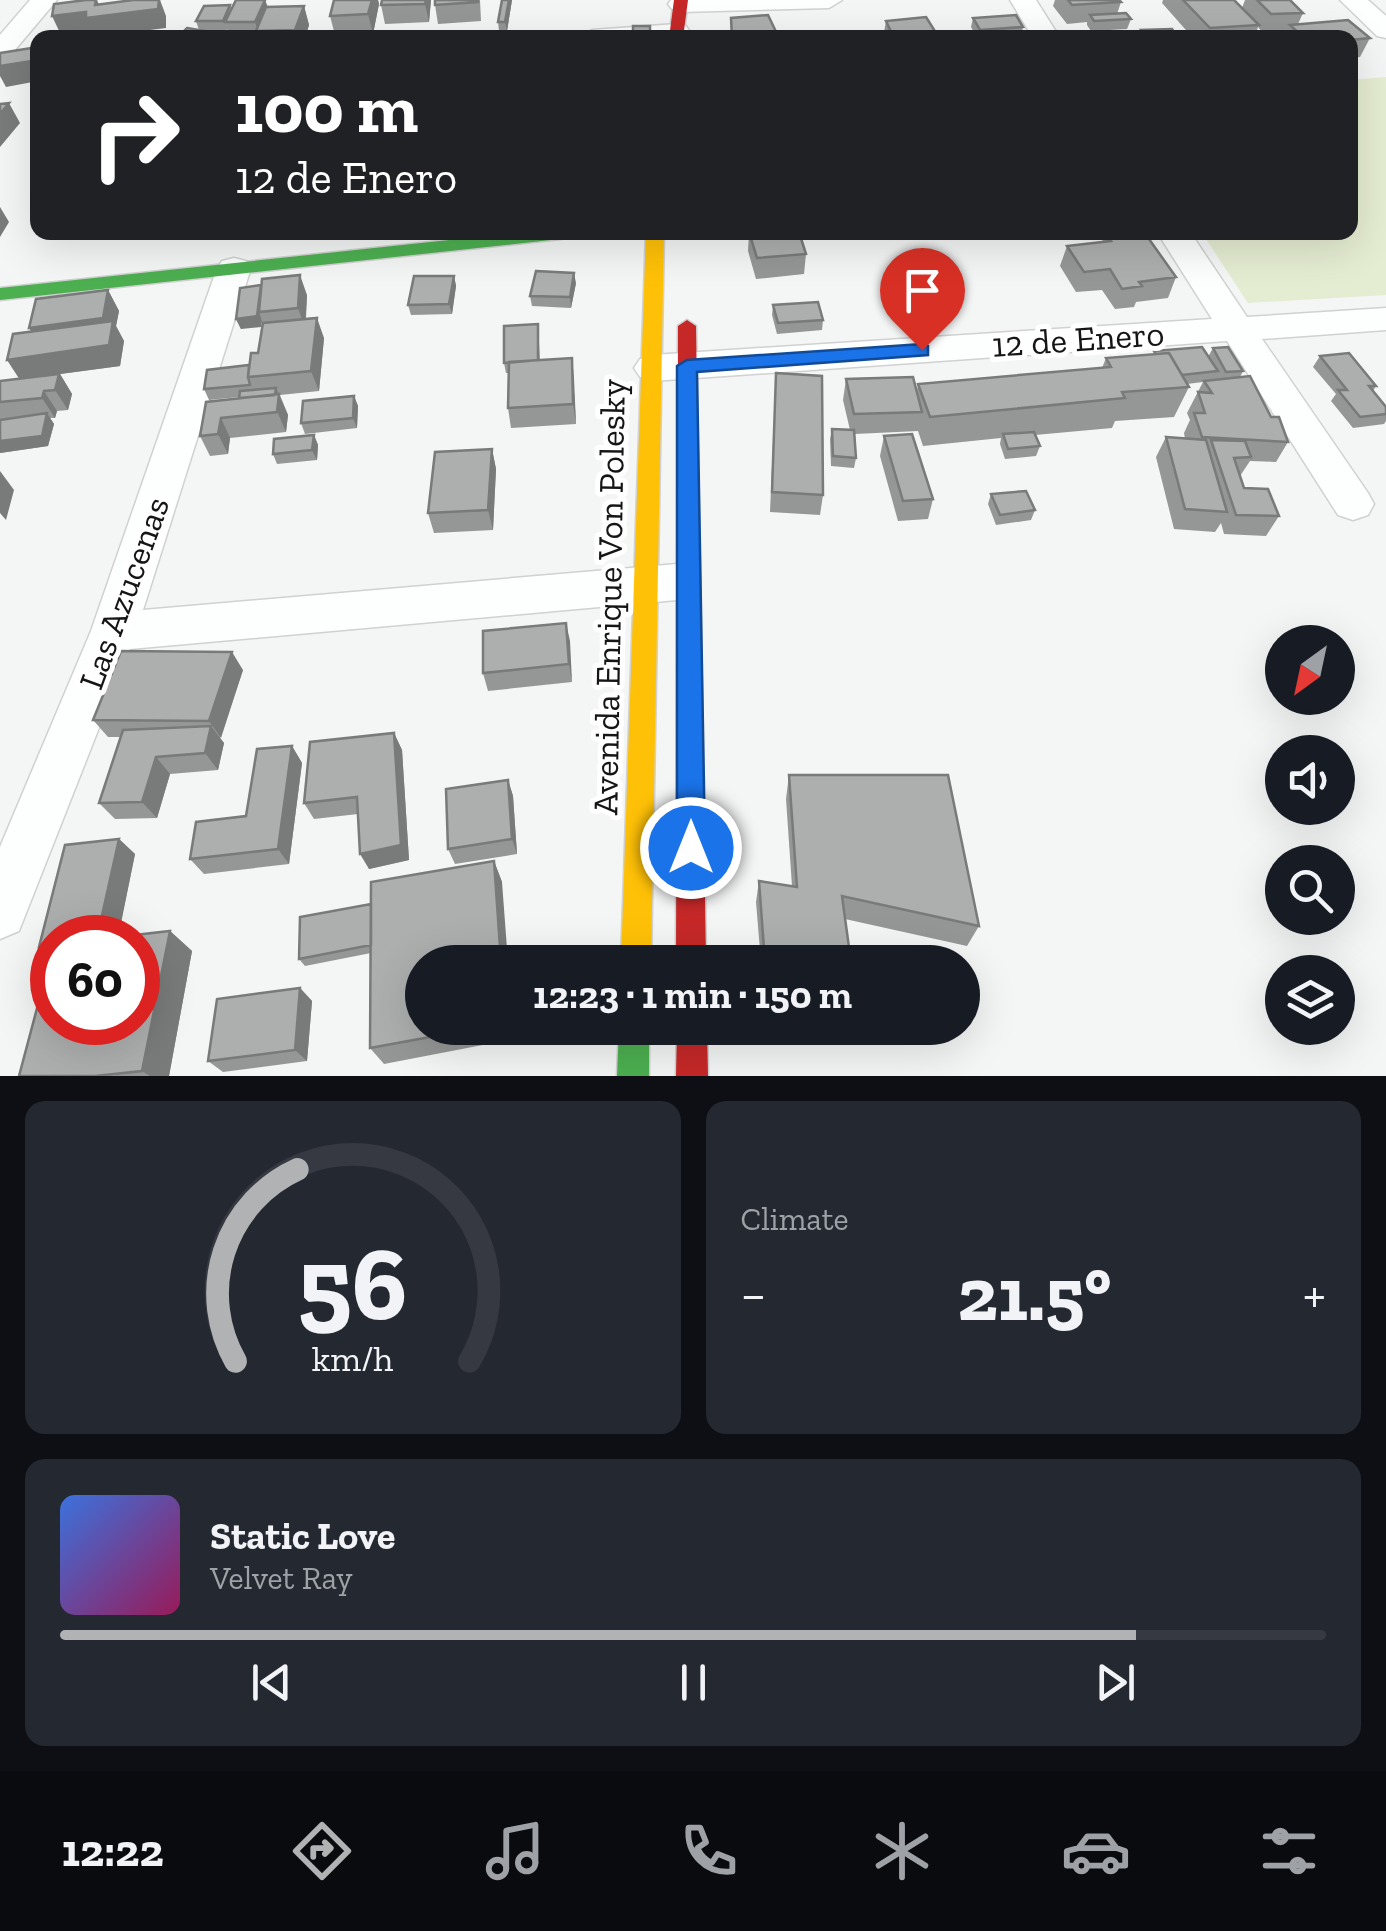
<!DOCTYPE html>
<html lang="en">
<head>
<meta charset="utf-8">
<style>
  :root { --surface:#171b24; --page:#242831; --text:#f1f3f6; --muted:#9ea1a6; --line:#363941; --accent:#b1b2b4 }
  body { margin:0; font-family:"Zilla Slab",serif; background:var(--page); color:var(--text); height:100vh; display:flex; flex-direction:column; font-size:38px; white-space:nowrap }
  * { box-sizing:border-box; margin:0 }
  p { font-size:32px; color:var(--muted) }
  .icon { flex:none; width:55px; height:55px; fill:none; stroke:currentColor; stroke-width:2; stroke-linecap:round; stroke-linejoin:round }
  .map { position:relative; height:1076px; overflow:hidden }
  .side { display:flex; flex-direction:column; gap:25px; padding:25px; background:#0d0f14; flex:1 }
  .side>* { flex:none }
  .hud { position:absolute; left:30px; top:30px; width:1328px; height:210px; border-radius:20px; box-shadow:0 10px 40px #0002; background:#202124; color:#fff; overflow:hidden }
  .needle { width:65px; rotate:213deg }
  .fabs { position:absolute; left:1265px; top:625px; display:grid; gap:20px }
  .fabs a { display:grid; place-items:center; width:90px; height:90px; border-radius:50%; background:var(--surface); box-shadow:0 10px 40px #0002; font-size:50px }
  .speed { position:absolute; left:30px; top:915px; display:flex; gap:20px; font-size:50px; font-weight:700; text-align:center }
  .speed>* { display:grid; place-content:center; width:130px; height:130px; border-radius:50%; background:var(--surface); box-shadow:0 10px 40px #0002; line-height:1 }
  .speed .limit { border:15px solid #d22; background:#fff; color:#111 }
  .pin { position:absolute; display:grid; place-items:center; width:85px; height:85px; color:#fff; margin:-102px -42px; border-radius:50% 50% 50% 0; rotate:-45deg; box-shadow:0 0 10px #0007 }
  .pin .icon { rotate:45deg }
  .me { position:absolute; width:110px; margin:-55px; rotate:0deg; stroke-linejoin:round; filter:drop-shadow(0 0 8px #0008) }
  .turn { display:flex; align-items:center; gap:35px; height:210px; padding:0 40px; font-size:45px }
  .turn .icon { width:130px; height:130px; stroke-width:2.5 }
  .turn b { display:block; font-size:70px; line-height:85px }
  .big { font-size:75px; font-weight:800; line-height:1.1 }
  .side .tile { flex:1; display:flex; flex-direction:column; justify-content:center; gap:15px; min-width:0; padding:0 35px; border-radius:20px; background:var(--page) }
  .side .dial { align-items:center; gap:0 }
  .dial svg { height:260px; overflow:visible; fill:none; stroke:var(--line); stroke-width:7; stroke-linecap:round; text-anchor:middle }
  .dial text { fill:var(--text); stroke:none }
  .song { display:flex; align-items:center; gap:30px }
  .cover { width:120px; height:120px; border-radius:15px; background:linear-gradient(135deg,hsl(220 70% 55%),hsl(330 70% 35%)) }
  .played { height:10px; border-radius:5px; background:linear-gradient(90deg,var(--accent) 85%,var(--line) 85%) }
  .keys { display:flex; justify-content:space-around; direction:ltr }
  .heat { display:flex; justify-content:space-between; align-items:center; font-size:55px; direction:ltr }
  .side .tiles { flex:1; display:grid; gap:25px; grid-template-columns:1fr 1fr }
  .tile:last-child { grid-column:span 2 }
  .trip { position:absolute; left:405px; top:945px; width:575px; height:100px; border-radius:50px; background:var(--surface); box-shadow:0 10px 40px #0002; font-weight:800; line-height:100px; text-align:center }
  .tabs { display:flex; height:160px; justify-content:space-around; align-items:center; background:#090b0e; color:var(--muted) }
  .tabs .icon { width:70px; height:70px }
  .tabs .active { color:var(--accent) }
  .tabs b { font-size:45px; color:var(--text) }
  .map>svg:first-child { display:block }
  .green { fill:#e4ecd1 }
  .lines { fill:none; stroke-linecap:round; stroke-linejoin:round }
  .street-casing { stroke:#d0d1d0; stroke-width:3 }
  .fast-casing { stroke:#d0d1d0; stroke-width:3 }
  .slow-casing { stroke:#d0d1d0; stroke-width:3 }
  .jam-casing { stroke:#d0d1d0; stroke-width:3 }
  .street { fill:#fdfefe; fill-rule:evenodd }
  .fast { fill:#4caf50; fill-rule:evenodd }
  .slow { fill:#ffc107; fill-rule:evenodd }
  .jam { fill:#c62828; fill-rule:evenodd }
  .wall { fill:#959696; fill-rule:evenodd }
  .shaded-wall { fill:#797a7a }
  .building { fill:#adaeae; stroke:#797a7a; stroke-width:2.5 }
  .route { fill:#1a73e8; stroke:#114b97; stroke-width:2.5 }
  .labels { text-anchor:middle; stroke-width:10; stroke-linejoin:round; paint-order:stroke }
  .street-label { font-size:35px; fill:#141514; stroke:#fff }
</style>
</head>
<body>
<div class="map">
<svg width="1386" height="1076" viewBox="0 0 1386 1076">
  <rect width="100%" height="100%" fill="#f4f5f5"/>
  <path class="green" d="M1386,77V295L1248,303L1202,233L1350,232V80Z"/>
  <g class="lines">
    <defs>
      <path id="street" d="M30,0H57L9,57L0,59V35Z
        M671,0H842L829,8L681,12L672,9L668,4Z
        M1010,0H1036L1060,38H1033Z
        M1340,0H1368L1386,16V38L1377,36Z
        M677,24L686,26L690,32L686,38H579L592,30Z
        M1157,232H1190L1247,317L1386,308V330L1262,339L1368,493L1374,504L1368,515L1353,520L1338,515L1227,341L653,381L640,377L634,368L640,359L653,355L1212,319Z
        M234,258L246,261L251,268L143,610L677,564L693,570L699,582L693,594L677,600L130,649L19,931L0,939V847L91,631L217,268L222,261Z"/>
      <path id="fast" d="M524,232H586L578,237L0,300V288Z
        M619,1028H649V1076H617Z"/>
      <path id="slow" d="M646,232H664L651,962H621Z"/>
      <path id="jam" d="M674,0H688L683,38H669Z
        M687,320L696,326L706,962H676L678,326Z
        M677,1028H707L708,1076H676Z"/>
    </defs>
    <use href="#street" class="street-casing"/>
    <use href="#fast" class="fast-casing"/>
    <use href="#slow" class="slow-casing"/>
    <use href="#jam" class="jam-casing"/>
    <use href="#street" class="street"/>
    <use href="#fast" class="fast"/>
    <use href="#slow" class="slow"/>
    <use href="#jam" class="jam"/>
  </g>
  <path class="wall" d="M334,0H378L379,4L373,34L335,35L330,16Z
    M431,0L429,22L385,24L381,5Z
    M480,0L481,21L438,24L435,5Z
    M502,0H512L507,31H499L498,22Z
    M1055,0H1119L1121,2L1117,14L1131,19L1127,29L1091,31L1087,25V22L1067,24L1053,6Z
    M1163,0H1234L1242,8L1245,0H1290L1303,13L1298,24L1370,38L1360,57L1350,58V38H1284L1287,32L1264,34L1258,27L1254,38H1193L1162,3Z
    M230,5L232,9L304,6L309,25L305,38H230L227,29L226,31H207L211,32L214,38H177L199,30L196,21Z
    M973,18L1023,27L1021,37L977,38L971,27Z
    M886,21L938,36L937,38H883Z
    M749,232L806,254L804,274L756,279L748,251Z
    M1105,233L1176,277L1168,298L1136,302L1134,307L1115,309L1102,290L1076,292L1060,266L1067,246L1102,242Z
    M454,276L456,286L452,314L411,315L408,305Z
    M576,283L571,308L532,306L530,296Z
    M108,290L119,311L116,326L124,341L120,366L60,374L72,394L68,410L57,411L55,418H50L54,424L48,446L0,453V381L19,379L32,332L29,328Z
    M307,295L306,319L324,338L319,391L280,395L288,415L286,432L230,438L228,454L210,456L200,436L239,397L209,400L204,389L249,365L258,353L262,321L241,329L236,319Z
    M773,305L823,320L822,330L777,334L772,315Z
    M538,324L540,360L572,358L576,424L511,428L508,408V373H506L504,363Z
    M1213,348L1243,371L1240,377L1288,442L1276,462L1250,461L1240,476L1244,488L1279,516L1266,536L1224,534L1221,523L1215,532L1174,529L1156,457L1166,437L1185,439L1184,433L1190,420L1187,413L1203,382L1187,384L1189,387L1174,417L1115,421L1112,428L1035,435L1040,446L1036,456L1005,459L1000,444L1001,438L923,446L918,431L855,434L856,458L854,468L831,466L830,439L832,429L850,430L843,400L846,379L917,391L918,384L1102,368L1106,358L1153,354L1154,351L1208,357Z
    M1320,356L1376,386L1373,391L1386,407V421L1384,424L1353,428L1331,401L1336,394L1313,367Z
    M776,373L823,495L820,515L770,512Z
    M354,396L358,406L357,428L305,434L301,423Z
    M314,435L318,445L317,460L277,464L273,454Z
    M884,436L933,499L928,519L898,521L880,456Z
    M492,449L496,469L493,530L434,533L428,513Z
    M991,494L1035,510L1031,520L996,525L988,504Z
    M566,623L572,682L488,691L483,673Z
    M243,670L220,738L224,743L218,770L170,774L157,818L115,819L99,803L121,737H108L93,720Z
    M394,733L402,750L409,860L369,869L358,814L314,819L304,803Z
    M292,746L302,763L289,864L204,874L190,859L246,816Z
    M789,775L979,926L967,946L845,919L851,962H761L756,902L759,881L792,886L786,799Z
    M508,780L513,796L517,854L455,864L448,849Z
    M119,839L135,854L118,936L170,931L192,951L169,1076H19L52,955L39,947ZM52,938L138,1022H52Z
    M494,861L502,882L422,1028H513L514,1039L384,1064L370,1048L371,953L305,966L299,959L371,904Z
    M300,988L312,1001L307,1061L223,1072L208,1061Z
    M809,1028H857L852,1040Z"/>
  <path class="shaded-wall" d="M97,0L104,16L160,0L166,16V28L94,37L91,32L61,35L52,16L95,5Z
    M265,0L272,17L258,31L255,22Z
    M372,0H378L379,4L373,34L368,14Z
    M426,0H431L429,22L425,4Z
    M509,0H512L507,31L505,22Z
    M304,6L309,25L305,38H297L295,30Z
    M38,60V81L6,87L0,76V66Z
    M9,103L20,123L0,147V114Z
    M0,207L9,222L0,237Z
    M574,273L576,283L571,308L570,297Z
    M300,275L307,295L305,328L298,308Z
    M454,276L456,286L452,314L449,304Z
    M108,290L119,311L116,326L124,341L120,366L60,374L72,394L68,410L55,390L20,380L7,360L42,348L29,328Z
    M259,312L262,321L261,327L241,329L236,319Z
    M317,318L324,338L319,391L311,371Z
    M572,358L574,378L576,424L573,404Z
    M276,388L288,415L286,432L274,404Z
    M44,391L57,411L55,418L42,398Z
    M354,396L358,406L357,428L353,418Z
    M47,413L54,424L48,446L0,453V441Z
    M221,418L230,438L228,454L218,434Z
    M314,435L318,445L317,460L312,450Z
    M492,449L496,469L493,530L488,510Z
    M0,471L14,490L6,520L0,513Z
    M566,623L570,641L572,682L569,664Z
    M232,652L243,670L221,738L209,721Z
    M211,726L224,743L218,770L205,753Z
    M394,733L402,750L409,860L369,869L360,854Z
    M292,746L302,763L289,864L278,849Z
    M156,757L170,774L157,818L142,802Z
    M508,780L513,796L517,854L512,839Z
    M119,839L135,854L118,938H97Z
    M494,861L502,882L508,962H501Z
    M170,931L192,951L169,1076H150L142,1071Z
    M300,988L312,1001L307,1061L295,1050Z"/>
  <path class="building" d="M86,0H96L95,5L133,0H159L158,9L86,18V12L52,16L54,4Z
    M236,0H265L255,22H225Z
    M334,0H372L368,14L330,16Z
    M382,0H426L425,4L381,5Z
    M435,0H478V2L435,5Z
    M502,0H509L505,22H498Z
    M1068,0H1119L1121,2L1072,5Z
    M1183,0H1234L1259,25L1210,28Z
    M1257,0H1290L1303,13L1271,14Z
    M230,5L223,21H196L204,6Z
    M304,6L295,30L256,31L266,7Z
    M1126,13L1131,19L1094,21L1090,15Z
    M768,15L779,38H732L731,18Z
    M1016,15L1023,27L980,30L973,18Z
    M926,17L938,36L894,38L886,21Z
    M1348,20L1370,38L1350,40V38H1304L1290,25Z
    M633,26H650V38H633Z
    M187,28L211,32L205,38H177Z
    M1172,29L1178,38H1146L1141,30Z
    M38,47V60L0,66V53Z
    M9,103L0,114V104Z
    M749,232H799L806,254L757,258Z
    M1144,232L1176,277L1139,282L1142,286L1122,289L1110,269L1084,272L1067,246L1111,241L1105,233Z
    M536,271L574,273L570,297L530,296Z
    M300,275L298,308L259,312L262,279Z
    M414,276H454L449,304L408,305Z
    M261,285L257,316L236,319L240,288Z
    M108,290L103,318L29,328L36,299Z
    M818,302L823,320L778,323L773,305Z
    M317,318L311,371L248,377L251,353H258L263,323Z
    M113,321L109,345L7,360L13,334Z
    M538,324V360L504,363V326Z
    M1202,347L1218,371L1182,375L1169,353L1156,354L1154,351Z
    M1228,347L1243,371L1226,372L1213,348Z
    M1169,353L1189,387L1122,392L1125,398L930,417L918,384L1111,367L1106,358Z
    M1349,353L1376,386H1369L1386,407V414L1360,417L1338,390H1347L1320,356Z
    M572,358L573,404L508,408L509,362Z
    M249,365L248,377L250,385L204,389L207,370Z
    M776,373L822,376L823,495L772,492Z
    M59,374L55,390L44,391L42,398L0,402V381Z
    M1250,376L1271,417H1279L1288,442L1202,437L1194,413H1205L1198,392L1212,393L1204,381Z
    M913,377L922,412L854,414L846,379Z
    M276,388L275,395L239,398L240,391Z
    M279,394L277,412L221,418L218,434L200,436L206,402Z
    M354,396L353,418L301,423L303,401Z
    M47,413L42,436L0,441V420Z
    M832,429L854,430L856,458L833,456Z
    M1034,432L1040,446L1008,449L1003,434Z
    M912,434L933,499L903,501L884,436Z
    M314,435L312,450L273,454L274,439Z
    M1166,437L1206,440L1227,512L1185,509Z
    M1211,440L1245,441L1251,457L1234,458L1244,488L1268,489L1279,516L1236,515Z
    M492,449L488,510L428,513L435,452Z
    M1026,491L1035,510L1000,515L991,494Z
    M566,623L569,664L483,673V631Z
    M121,651L232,652L209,721L93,720Z
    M211,726L205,753L156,757L142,802L99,803L123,730Z
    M394,733L401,845L360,854L357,797L304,803L310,742Z
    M292,746L278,849L190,859L196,822L246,816L257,749Z
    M789,775H948L979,926L842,896L851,962H765L759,881L797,887Z
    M508,780L512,839L448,849L446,789Z
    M119,839L97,938H52V945L39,947L65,845Z
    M494,861L501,962H422V1028H479L370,1048L371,882Z
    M371,904V945L299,959L300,917Z
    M170,931L142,1071L95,1076H19L52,952V1022H138V938H108Z
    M300,988L295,1050L208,1061L217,999Z"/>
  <path class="route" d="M922,344L928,346V355L697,372L705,848L701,858L691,861L681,858L677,848V366L687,360Z"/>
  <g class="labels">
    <g class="street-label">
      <text transform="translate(1078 339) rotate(-4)" y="12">12 de Enero</text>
      <text transform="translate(124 593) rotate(-70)" y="12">Las Azucenas</text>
      <text transform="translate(609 597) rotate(-89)" y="12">Avenida Enrique Von Polesky</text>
    </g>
  </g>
</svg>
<div class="fabs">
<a><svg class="needle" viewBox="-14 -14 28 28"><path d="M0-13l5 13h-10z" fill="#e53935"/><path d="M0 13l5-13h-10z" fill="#9ea1a6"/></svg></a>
<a><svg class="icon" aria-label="sound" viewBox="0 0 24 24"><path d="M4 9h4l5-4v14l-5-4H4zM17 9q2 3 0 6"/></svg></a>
<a><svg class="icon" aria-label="search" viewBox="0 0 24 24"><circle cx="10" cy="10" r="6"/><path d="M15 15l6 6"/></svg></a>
<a><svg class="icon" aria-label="layers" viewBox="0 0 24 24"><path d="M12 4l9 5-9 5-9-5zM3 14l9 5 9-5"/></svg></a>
</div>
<div class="speed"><div class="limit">60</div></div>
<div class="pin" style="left:922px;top:350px;background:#d93025"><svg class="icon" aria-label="arrive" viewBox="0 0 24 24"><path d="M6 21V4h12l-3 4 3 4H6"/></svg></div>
<svg class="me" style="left:691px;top:848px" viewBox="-20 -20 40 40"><circle r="17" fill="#1a73e8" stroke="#fff" stroke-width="3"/><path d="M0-11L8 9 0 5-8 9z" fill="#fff"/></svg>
<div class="trip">12:23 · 1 min · 150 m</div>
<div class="hud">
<div class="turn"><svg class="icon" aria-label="right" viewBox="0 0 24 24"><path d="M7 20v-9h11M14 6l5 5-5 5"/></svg><div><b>100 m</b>12 de Enero</div></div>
</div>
</div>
<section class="side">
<div class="tiles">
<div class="tile dial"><svg viewBox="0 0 100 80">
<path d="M14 69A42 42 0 1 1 86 69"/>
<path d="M14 69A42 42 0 0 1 33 10" stroke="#b1b2b4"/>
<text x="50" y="56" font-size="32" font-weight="700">56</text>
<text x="50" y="72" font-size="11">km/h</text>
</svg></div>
<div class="tile"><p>Climate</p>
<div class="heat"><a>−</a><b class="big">21.5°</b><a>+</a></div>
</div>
<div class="tile">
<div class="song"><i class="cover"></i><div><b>Static Love</b><p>Velvet Ray</p></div></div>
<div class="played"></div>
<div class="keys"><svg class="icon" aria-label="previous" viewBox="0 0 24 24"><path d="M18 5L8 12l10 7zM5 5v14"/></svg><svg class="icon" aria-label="pause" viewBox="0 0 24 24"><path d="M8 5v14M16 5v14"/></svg><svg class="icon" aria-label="next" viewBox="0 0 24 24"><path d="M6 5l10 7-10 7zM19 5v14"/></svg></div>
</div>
</div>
</section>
<nav class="tabs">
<b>12:22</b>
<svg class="icon active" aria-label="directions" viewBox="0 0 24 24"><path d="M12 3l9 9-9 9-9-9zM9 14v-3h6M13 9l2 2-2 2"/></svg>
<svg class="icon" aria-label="music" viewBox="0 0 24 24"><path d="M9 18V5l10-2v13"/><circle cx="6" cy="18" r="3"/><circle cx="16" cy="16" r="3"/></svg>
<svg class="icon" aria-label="phone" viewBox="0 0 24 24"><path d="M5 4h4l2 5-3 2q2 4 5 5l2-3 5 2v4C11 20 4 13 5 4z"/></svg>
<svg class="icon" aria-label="climate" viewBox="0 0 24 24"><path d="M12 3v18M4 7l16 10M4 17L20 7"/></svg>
<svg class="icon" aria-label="car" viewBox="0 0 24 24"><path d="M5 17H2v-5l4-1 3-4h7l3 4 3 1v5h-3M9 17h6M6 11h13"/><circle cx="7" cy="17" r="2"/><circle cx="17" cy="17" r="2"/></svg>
<svg class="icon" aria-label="filters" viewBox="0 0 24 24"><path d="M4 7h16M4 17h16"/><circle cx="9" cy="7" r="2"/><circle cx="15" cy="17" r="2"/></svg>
</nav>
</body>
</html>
